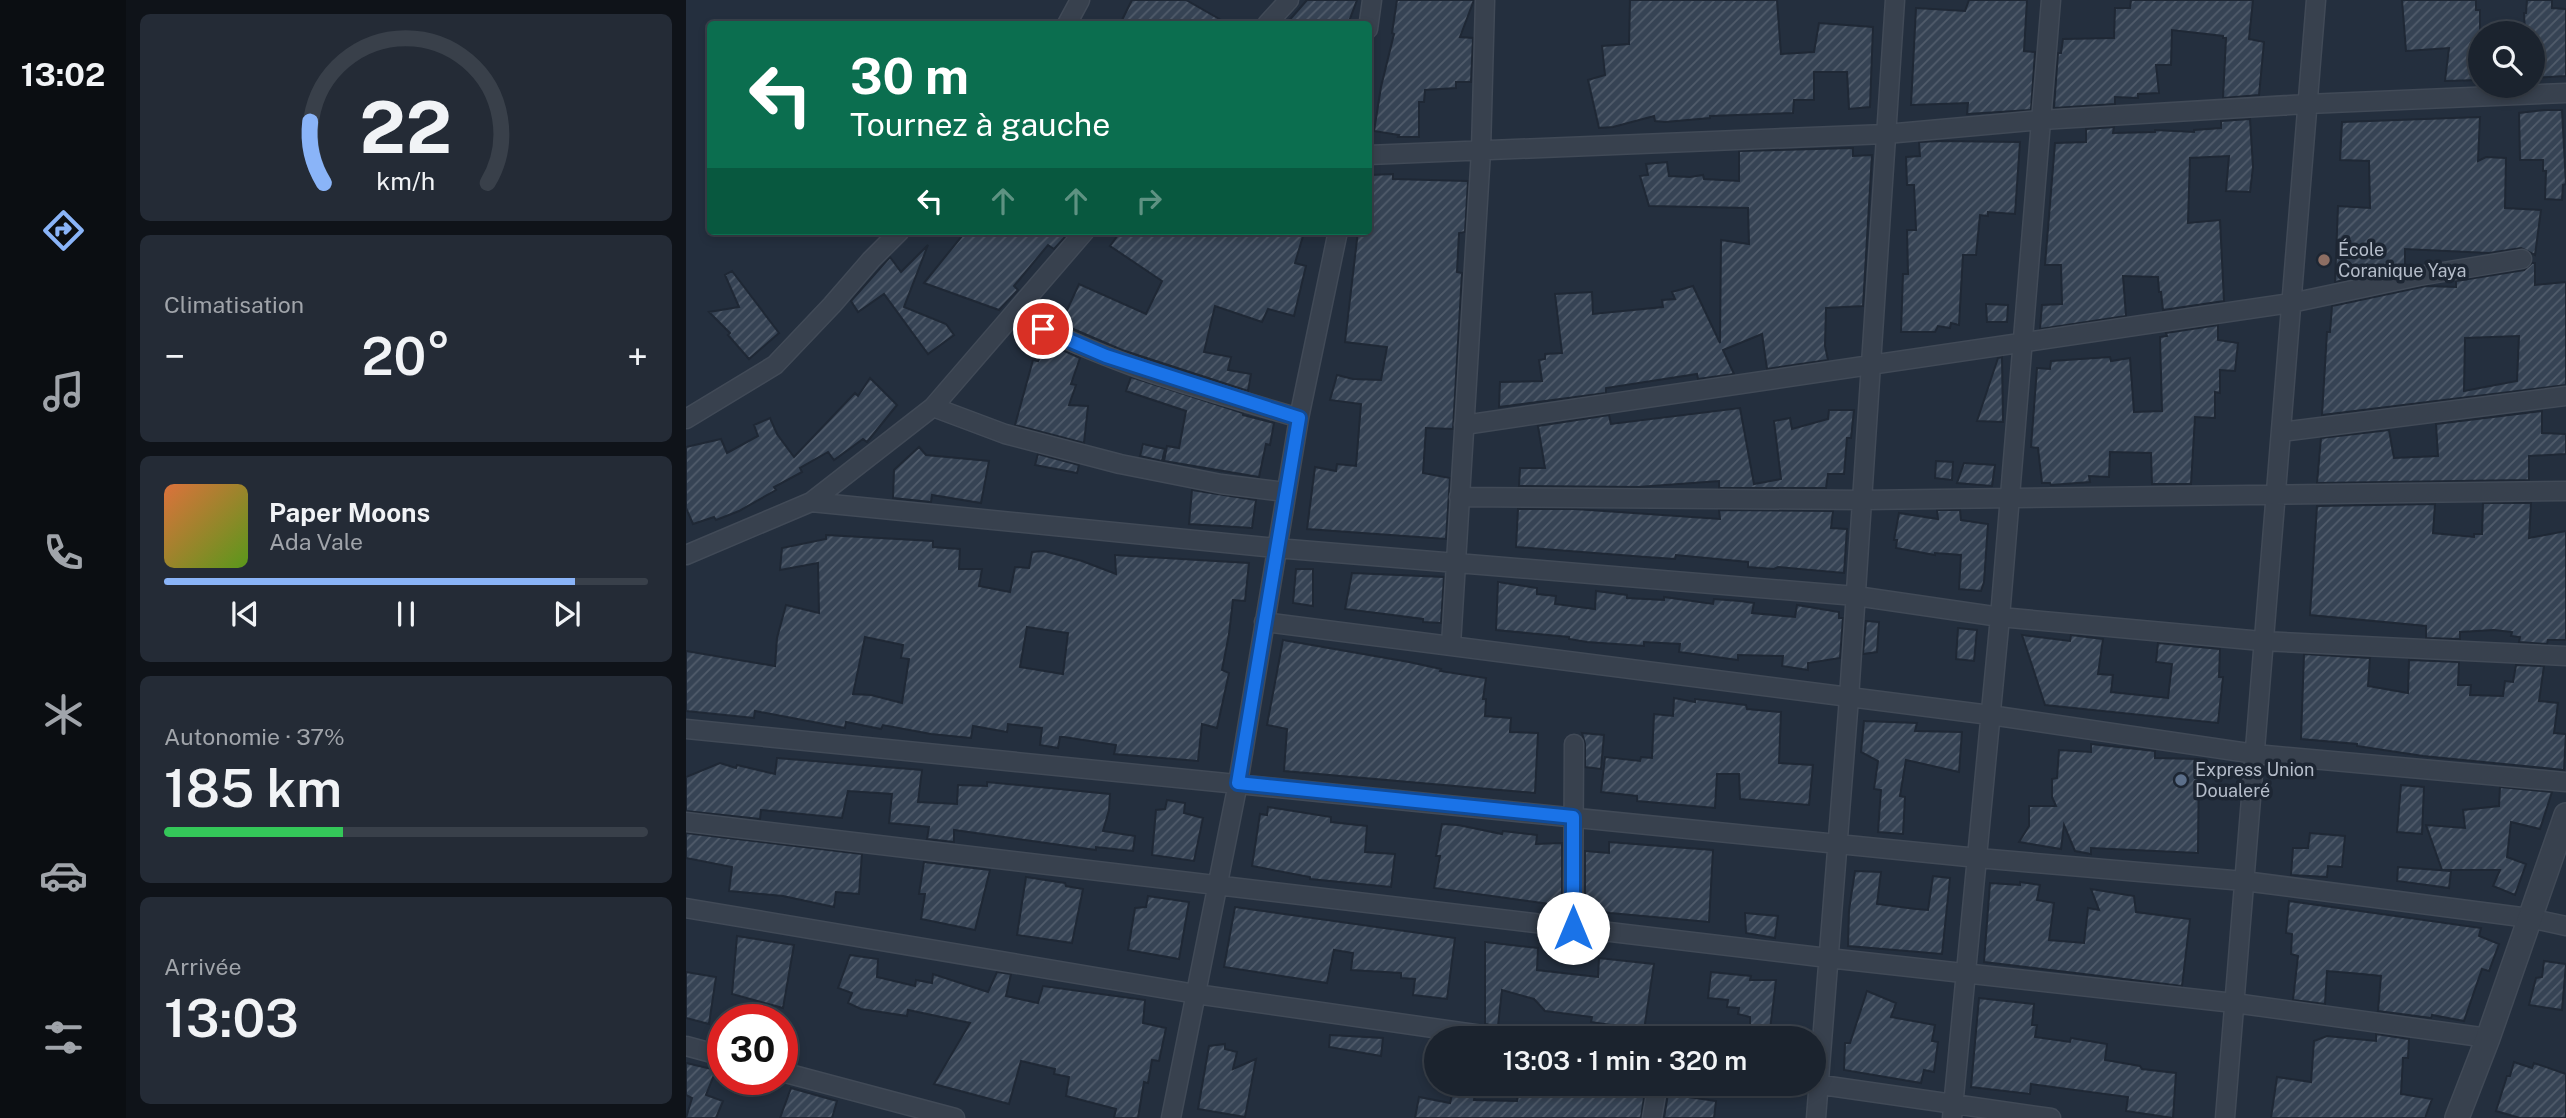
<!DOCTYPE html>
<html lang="fr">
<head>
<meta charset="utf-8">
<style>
  :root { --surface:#1b232e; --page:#242b36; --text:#f1f3f6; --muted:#a0a4aa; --line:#39404a; --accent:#8ab4f8 }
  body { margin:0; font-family:"Public Sans",sans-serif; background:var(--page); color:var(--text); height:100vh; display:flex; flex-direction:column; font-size:26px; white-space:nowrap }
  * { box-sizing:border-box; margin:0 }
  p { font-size:23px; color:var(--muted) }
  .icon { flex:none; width:38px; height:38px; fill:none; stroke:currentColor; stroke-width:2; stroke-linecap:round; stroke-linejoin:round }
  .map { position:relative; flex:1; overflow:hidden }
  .details { display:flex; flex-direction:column; gap:14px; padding:14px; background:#0f1319; width:560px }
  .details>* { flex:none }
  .top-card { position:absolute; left:21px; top:21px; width:665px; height:214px; border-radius:7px; box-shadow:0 4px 10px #0003,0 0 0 2px var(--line); background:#0b6e4f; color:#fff; overflow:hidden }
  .tools { position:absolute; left:1782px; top:21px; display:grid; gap:14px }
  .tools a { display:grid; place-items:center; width:77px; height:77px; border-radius:50%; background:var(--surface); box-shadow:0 4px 10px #0003,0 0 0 2px var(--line); font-size:35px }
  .speed { position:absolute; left:21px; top:1004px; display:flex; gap:14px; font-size:35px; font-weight:700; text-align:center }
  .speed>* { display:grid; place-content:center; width:91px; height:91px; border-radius:50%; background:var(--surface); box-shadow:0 4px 10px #0003,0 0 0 2px var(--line); line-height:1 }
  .speed .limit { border:10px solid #d22; background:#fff; color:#111 }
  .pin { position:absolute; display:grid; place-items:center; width:60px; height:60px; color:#fff; margin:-30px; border:4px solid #fff; border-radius:50%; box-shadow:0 2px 7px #0007 }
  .me { position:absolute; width:77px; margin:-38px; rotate:0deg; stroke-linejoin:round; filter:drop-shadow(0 0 5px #0008) }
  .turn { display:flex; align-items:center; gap:24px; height:147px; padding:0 28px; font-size:32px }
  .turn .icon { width:91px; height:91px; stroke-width:2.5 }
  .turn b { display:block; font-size:49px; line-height:60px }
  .lanes { display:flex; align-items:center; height:66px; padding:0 28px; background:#0003; justify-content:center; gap:35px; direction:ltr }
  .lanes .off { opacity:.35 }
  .big { font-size:52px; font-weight:600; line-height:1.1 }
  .details .card { flex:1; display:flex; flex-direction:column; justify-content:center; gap:10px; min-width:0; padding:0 24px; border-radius:10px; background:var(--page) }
  .details .dial { align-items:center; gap:0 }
  .dial svg { height:182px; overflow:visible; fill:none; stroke:var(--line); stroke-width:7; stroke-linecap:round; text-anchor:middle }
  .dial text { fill:var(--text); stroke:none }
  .song { display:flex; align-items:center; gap:21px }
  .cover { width:84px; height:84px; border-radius:10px; background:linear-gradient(135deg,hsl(20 70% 55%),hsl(90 70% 35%)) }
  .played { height:7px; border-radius:4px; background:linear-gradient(90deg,var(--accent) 85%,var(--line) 85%) }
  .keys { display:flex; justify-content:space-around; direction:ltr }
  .heat { display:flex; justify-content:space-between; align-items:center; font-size:38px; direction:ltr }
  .charge { height:10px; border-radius:5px; background:linear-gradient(90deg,#34c759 37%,var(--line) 0) }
  .trip { position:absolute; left:738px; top:1026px; width:402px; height:70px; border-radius:35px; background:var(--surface); box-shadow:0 4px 10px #0003,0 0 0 2px var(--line); font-weight:600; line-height:70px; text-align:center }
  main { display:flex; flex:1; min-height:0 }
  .menu { display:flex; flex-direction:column; width:126px; justify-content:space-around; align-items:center; background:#0b0e12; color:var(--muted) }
  .menu .icon { width:49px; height:49px }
  .menu .current { color:var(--accent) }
  .menu b { font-size:32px; color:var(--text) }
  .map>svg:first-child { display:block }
  .building { fill:url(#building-hatch); stroke:#1f2835; stroke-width:2; fill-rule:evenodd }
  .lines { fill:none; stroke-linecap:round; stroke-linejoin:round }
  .minor-casing { stroke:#414a57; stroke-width:21 }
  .tertiary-casing { stroke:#414a57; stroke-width:26 }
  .minor { stroke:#38414e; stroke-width:18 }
  .tertiary { stroke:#38414e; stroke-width:23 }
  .route-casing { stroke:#114b97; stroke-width:18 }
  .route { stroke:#1a73e8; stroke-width:12 }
  .education-dot { fill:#8d6e63; stroke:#1d2633; stroke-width:2.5 }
  .service-dot { fill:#5c6f8a; stroke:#1d2633; stroke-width:2.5 }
  .labels { text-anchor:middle; stroke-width:7; stroke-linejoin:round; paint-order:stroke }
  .poi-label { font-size:18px; fill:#b4bcc9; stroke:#1d2633; text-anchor:start }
</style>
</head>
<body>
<main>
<nav class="menu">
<b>13:02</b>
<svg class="icon current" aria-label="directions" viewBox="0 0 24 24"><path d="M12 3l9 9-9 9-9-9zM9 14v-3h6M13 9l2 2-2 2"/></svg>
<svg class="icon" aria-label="music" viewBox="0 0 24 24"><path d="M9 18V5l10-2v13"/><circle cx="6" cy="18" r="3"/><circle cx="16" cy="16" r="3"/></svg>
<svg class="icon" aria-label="phone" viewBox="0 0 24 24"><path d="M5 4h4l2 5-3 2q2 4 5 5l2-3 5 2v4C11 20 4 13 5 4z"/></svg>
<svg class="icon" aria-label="climate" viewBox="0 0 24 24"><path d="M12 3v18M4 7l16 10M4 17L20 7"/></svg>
<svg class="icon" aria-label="car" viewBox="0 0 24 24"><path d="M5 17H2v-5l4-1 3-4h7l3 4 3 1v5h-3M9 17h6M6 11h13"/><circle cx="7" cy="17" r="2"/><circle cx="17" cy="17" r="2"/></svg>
<svg class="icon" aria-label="filters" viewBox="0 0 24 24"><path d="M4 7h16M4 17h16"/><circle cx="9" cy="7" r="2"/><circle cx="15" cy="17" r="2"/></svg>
</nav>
<section class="details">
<div class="card dial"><svg viewBox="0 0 100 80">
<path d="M14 69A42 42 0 1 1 86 69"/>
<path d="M14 69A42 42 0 0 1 8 42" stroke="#8ab4f8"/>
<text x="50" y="56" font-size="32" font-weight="700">22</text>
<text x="50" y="72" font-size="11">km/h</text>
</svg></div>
<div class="card"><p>Climatisation</p>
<div class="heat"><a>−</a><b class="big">20°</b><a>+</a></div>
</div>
<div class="card">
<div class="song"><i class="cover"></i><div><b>Paper Moons</b><p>Ada Vale</p></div></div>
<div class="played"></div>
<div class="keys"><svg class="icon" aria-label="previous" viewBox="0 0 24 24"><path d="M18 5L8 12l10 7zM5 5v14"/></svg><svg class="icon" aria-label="pause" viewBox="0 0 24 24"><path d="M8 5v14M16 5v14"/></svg><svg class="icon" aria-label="next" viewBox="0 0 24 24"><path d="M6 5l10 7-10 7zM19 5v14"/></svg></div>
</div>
<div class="card"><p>Autonomie · 37%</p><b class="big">185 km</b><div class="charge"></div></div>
<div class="card"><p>Arrivée</p><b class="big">13:03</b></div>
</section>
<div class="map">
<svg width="1880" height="1118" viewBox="0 0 1880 1118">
  <defs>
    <pattern id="building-hatch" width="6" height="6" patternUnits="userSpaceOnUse" patternTransform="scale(1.75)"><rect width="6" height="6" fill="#364354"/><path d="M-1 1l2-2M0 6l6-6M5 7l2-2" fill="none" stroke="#515c6b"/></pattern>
  </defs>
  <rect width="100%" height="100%" fill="#242f3e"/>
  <path class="building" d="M446,0H500L542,24H434Z
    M621,0H671L662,24H600Z
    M711,0H788L774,37L787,38L785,82H770V88L739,90L738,102H733V137H712L713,135L688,131L695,87L708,34L706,33Z
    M944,0H1091L1095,54L1128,52L1133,23L1187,27L1184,107L1163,109L1161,72H1128V100H1108L1107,113L1024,116V118L979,122L969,121L968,116L927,127L913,128L902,80L919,75L916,46L943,44Z
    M1283,0H1341L1338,51L1349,52L1345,110L1281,114L1282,103L1225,105L1230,8L1279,11Z
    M1445,0H1567L1563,39L1578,42L1573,95L1537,98L1540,38H1537V36L1486,30L1485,65H1470L1473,93L1452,94V98L1429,97V104L1368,108L1372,53H1375L1377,39L1428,38L1429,8H1444Z
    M1716,0H1790V10H1794V80L1759,81L1763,48L1720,51Z
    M1841,0H1866V8L1880,9V76L1846,78V33H1839L1838,13H1840Z
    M1859,110H1876L1880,184L1877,185L1876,200L1859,199L1860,171H1857V160H1834L1833,113Z
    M1794,117L1792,161L1800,157L1820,158L1819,208L1855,210L1849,255L1835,248L1803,253L1719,249V267L1649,282L1652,206L1684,208L1683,161L1654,160L1656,122Z
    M1564,119L1567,167L1564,192L1540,191L1543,156L1504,158L1502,223L1534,220L1538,301L1477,310L1475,292H1473L1472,277L1437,276L1440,316L1354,329L1356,305L1376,304L1375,265H1359L1369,143L1400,142V129L1428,127L1427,133L1469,132V130L1508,132V130L1535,128V121Z
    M1254,141L1334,142L1329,214L1302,212V216L1294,215L1290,255H1277L1273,325L1265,323L1264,328L1252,326L1249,332H1215L1217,274H1222L1221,230H1230L1228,185H1221L1220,157L1234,156L1233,142Z
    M1167,148V156L1186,155L1177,306L1140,308L1139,346L1142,360L1081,369L1076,334L1037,350L1048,374L1012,379L1011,374L920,388V393L813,407L814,382L856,381L853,360L859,359V354L876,353L869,294L906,292L907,314L977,307L976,300L989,299L986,292L1007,286L1034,343L1035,240L1063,244L1062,208L963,206L954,176L962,175L960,164L981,162L983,176L1004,177L1017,175L1018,179L1053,181V151Z
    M707,174V179L782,181L779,232L773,233L771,272L776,273L767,429L740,428L737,473L764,478L760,539L621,529L629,467L650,471L651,464L670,466L675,404L644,400L651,375L667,379L695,380L701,347L659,342L672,231H682L684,175Z
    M280,231H373L380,236L368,249L362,245L328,286L332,290L313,310L238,283Z
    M435,231H598L617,236L609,263L620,266L608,316L582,309L576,322L529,306L518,352L545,357L542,370L565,374L562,391L436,350L371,322L373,318L377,319L393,284L460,314L476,281L424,246Z
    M242,245L218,307L260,324L268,335L242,354L198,294L172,312L165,301L204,257L215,272Z
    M1846,263H1849V285L1880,282V385L1636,415L1641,332H1644L1646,306L1740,286L1770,287V281L1838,270ZM1833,336L1831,381L1778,391L1779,338Z
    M46,271L93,333L63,359L42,335L44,333L23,312L53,307L39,275Z
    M1300,304L1322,305L1321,322H1301Z
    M1532,325V340L1552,343L1549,371L1534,370V393L1529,392V418L1509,417L1505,484H1466L1465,453L1424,452L1423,477L1403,476L1404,482L1365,485L1364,483H1356L1352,448L1345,447L1351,368L1364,369L1365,361L1424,357L1425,361L1444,358L1448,412L1476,411L1474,337L1481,336L1480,333Z
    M361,343L394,358L385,384L390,385L383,405L402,406L398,443L329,425L347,360L352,361Z
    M1316,357L1317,422L1291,421L1312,358Z
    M445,377L557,413V415L588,423L584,445L580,444L573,477L478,461L481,446L493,448L500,411L440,391Z
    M184,378L211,405L181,442L177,439L148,460L142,452L114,468L116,472L88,487L90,490L53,511L30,520L28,517L7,524L0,508V447L35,439L41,453L72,436L68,425L84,418L91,434L108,457L169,393L172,396Z
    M1054,408L1068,484L1095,479L1088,421L1104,418L1106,429L1142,419L1143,410H1168L1165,438H1161L1158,474H1142L1140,488H1033V481L952,487L833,486L834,468H859L852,426L923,415L925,424Z
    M1856,411V433L1880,434V454L1843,456V480L1631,483L1635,438L1703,430L1708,458L1752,456L1750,424Z
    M457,444L479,449L476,461L454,456Z
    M233,447L240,455L303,461L295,503L246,495L245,502L207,498L208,470Z
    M352,454L393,465L391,473L349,465Z
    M1250,461L1267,462L1266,480L1249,478Z
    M1278,463L1309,465L1306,486L1271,483Z
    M506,490L570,500L566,528L503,524Z
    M1797,503H1845L1843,538L1880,531V640H1862L1861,644L1833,642L1834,637L1825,636L1826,632L1808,630L1774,632V639L1740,638V626L1624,615L1631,506L1749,504L1747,533L1788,537V534H1796Z
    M832,509H889L1034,519L1033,510L1147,511L1145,528L1161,529L1158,573L1092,567L1088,569L1062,567V562L990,555L989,559L960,557L830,547Z
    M1251,510H1274L1275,520L1302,524L1298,582L1295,591L1273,589L1275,555L1249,553V555L1210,548L1211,540H1208L1213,513L1252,519Z
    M140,535L247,541V547L274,549L273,569H296L293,586L324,592L329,567L343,568L346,552L358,551L396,561L430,574L429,555L563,563L559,601L547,600L543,634L536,670L543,673L531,728L516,724L512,761L428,754L430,745L378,737H374L372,748L354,745L356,728L322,724L321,732L287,726L285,738L245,734L197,725L195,729L160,722L159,728L69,711L68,718L0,711V651L89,666L91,638L100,605L133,613L132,563L94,570L96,548L140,539ZM341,627L382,633L377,674L334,667ZM179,637L217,645L215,658L223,659L216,703L185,695L167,694Z
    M610,569H627V606L607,603Z
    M666,573L758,577L755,623L737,622V619L659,609Z
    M812,582L851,588V594L870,596L869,604L909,609L910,591L941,595V598L978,600V597L1027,604L1028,599L1054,601L1068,603L1066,613L1109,617L1111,605L1153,612V618H1157L1154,658L1122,663V670L1096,666L1097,656L1052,655V660L993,652L994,644L958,642V646L901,642L883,639V637L810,630Z
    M1180,621L1193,622L1191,652L1177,654Z
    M1272,628L1291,630L1288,661L1270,659Z
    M1336,635L1384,641L1385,635L1417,639L1412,674L1427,675L1425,692L1482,698L1486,664L1470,662L1472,643L1534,649L1533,677H1537L1532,723L1359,705Z
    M597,640L723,662L755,669L754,671L800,678L797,699H800L799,716L825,718L824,732L852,733L849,793L598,771L601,729L581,725Z
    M1618,654L1684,658L1682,686L1722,693L1723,660L1773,662L1772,685H1785L1784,695L1817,696L1819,681L1827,682L1830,665L1858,666L1853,701L1872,703L1868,733L1880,734L1878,770L1737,756L1671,746V744L1615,739Z
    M988,698L1009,702V699L1060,705L1061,709L1095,712L1093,763L1127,765L1123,805L1054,799L1053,774H1031L1029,808L951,801V796L915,792L919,757L954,761L955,757L966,758L968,714L987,716Z
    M1178,721L1231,723L1229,731L1276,732L1273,772L1220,760L1214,796L1219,797L1217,834L1192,832L1195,790L1188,789L1192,761L1175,752Z
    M896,733L918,735L915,769L899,767V744Z
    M1405,744L1469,751V758L1513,759L1512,853L1405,848V854L1389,851L1378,825L1375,849L1333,842L1343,826V806H1370L1366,797V779L1371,778L1373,750L1405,752Z
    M91,758L236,770L232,802L271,804L272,785L301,786V782L424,794L423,810L417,831L449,836L447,851L410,847V850L268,830V842L241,839L243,827L203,823L206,794L162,791L156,818L75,810L74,819L0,811V777L34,763L50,768L51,765L89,774Z
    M1715,785L1738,787L1736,834L1711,832Z
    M1814,787L1866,792L1854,829L1825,822L1821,857L1840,864L1829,895L1807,886L1814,870H1756L1740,825L1779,828L1777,810L1813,806Z
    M481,800L499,803L498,813L517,818L508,861L466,855L470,810L479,809Z
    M582,807L645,817V822L681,826L679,852L709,854L705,887L624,879V877L566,866L574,814L581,815Z
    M756,824L772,825L816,834L817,831L851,835L850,844L876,843V902L871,903V905L748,888L754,856H750Z
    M0,833L176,854L173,894L150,892L148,907L97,896L43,891L46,867L0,858Z
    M1624,833L1659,836L1656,867L1642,866L1641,877L1605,875L1607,848H1622Z
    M923,842L1027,850L1023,922L924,913L909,910V902H899V851L923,853Z
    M238,862L304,870L289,930L235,919L239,894H233Z
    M1712,867L1765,871L1763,888L1711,881Z
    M1169,871L1195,872L1191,904L1230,909L1242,910L1247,876L1264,878L1256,954L1162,946L1163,910Z
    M340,877L379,883L380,886L397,889L386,943L331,935Z
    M1334,882L1354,885L1351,900L1368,903L1363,940L1398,943L1402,908L1413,910L1405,889L1448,896L1450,912L1504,919L1496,986L1298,962L1304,883L1334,885Z
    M462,896L503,902L493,959L442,950L449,908L460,907Z
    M1603,901L1795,928L1793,936L1813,944L1803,971L1796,969L1778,1021L1746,1015L1745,1018L1692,1011L1695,976L1676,974L1641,971L1639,1004L1607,1000L1612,956L1605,954L1606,934L1600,933Z
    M549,907L769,938L761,999L727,995L729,979L715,978V973L665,970L667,953L648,950L641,983L538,967Z
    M1059,913L1092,916L1089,938L1060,933Z
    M51,936L108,945L97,1008L46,994Z
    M799,942L852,948L851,970L912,977L913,958L968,964L958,1030L905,1022L906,1017L859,1011L848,999L816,990L812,1026L799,1024Z
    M164,955L192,959L191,977L229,986L230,980L246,983L247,974L302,992L311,972L325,974L320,996L352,1003L357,986L459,1000L457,1023L480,1028L473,1061L466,1060L462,1083L458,1082L452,1118H428L430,1109L380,1096L383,1077L368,1074L369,1069L335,1061L323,1104L248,1084L284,1023L222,1010L221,1016L175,1009L162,1003L166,993L152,988Z
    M1858,961L1880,964L1876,1010L1843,1005L1850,978L1856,977Z
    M0,972L30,977L23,1024L0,1018Z
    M1025,972L1065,976L1064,980H1090L1083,1038H1064V1017L1052,1014L1053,1008L1041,1007L1042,1000L1022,998Z
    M1181,991L1210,1003L1205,1017L1249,1025L1246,1041L1252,1042L1248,1072L1238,1070L1235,1083L1158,1070L1159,1043H1164Z
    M1293,998L1348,1004L1346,1025H1351L1349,1037L1384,1042L1385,1038L1421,1044L1419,1060L1454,1066L1456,1069L1490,1073L1487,1118L1440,1111L1442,1097L1345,1084L1344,1094L1285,1087Z
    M1690,1034L1723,1039L1722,1058H1717L1715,1094L1746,1099L1739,1118H1585L1591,1077L1625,1082L1628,1041L1641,1036L1690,1041Z
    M644,1035L697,1038L695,1056L643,1047Z
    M539,1044V1049L551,1052L547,1069L570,1059L559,1117L512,1109L523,1046Z
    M1828,1062L1846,1068L1848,1063L1880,1074V1118H1834L1810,1111L1821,1076H1824Z
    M0,1063L30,1070L20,1095L37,1101L30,1118H0L6,1098L0,1095Z
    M769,1083H791L788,1100L831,1101L834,1083H875L874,1086L921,1095L922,1086L959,1091L955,1118H729L733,1097L764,1103Z
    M105,1088L151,1101L146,1118H94Z
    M982,1094L1030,1101L1028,1118H978Z"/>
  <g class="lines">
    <defs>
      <path id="minor" d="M381,24L394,0
        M581,24L603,0
        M682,29L686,0
        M682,155L1200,134L1355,120L1621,104L1880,93
        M328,313C417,363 516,389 613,418
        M247,407L319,434L434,464L535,484L599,492
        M0,419L89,365L146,305L185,260L214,231
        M778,425L1605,303L1733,276L1836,259
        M1595,432L1880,396
        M773,497L1176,500L1880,491
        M125,502L590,548L1170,596L1314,617L1576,641L1880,656
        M0,555L125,502L247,407L399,231
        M578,622L1304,715L1569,754L1880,782
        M765,645L795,151L799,0
        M0,729L1292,858L1558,881L1843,918L1880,926
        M0,822L1142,958L1548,1003L1802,1038
        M0,908L510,994L817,1038
        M887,928L888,744
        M0,1046L37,1056
        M96,1072L269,1118
        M1122,1083L1365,1118
        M485,1118L552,783L613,418L652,231
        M966,1118L972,1083
        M1130,1118L1163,698L1209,0
        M1266,1118L1314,617L1365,0
        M1539,1118L1630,0"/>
      <path id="tertiary" d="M1771,1118L1802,1038L1880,815"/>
    </defs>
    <use href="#minor" class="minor-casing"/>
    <use href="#tertiary" class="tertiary-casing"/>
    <use href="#minor" class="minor"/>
    <use href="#tertiary" class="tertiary"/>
  </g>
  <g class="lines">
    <defs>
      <path id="route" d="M357,329L420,356L613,418L552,783L887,817V928"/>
    </defs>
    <use href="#route" class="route-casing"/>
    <use href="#route" class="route"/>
  </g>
  <circle class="education-dot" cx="1638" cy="260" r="7"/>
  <circle class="service-dot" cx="1495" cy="780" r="7"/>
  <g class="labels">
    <g class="poi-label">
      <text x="1652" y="256">École<tspan x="1652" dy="21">Coranique Yaya</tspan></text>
      <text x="1509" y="776">Express Union<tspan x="1509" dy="21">Doualeré</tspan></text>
    </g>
  </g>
</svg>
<div class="tools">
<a><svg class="icon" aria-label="search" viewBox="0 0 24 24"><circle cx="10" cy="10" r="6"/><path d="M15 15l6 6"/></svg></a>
</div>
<div class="speed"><div class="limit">30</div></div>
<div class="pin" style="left:357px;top:329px;background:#d93025"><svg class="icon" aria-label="arrive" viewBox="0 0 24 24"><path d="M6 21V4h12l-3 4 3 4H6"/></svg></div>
<svg class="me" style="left:887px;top:928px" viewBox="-20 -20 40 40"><circle r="19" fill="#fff"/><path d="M0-13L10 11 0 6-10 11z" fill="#1a73e8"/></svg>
<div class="trip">13:03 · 1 min · 320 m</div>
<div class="top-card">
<div class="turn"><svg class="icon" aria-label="left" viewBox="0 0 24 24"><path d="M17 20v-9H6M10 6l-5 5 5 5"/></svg><div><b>30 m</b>Tournez à gauche</div></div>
<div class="lanes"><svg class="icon" aria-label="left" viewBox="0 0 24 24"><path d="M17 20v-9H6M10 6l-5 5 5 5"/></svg><svg class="icon off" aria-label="ahead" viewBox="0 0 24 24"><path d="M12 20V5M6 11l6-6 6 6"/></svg><svg class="icon off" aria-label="ahead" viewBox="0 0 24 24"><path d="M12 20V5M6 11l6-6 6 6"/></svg><svg class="icon off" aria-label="right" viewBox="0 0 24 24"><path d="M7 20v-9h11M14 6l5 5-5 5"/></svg></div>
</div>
</div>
</main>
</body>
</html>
